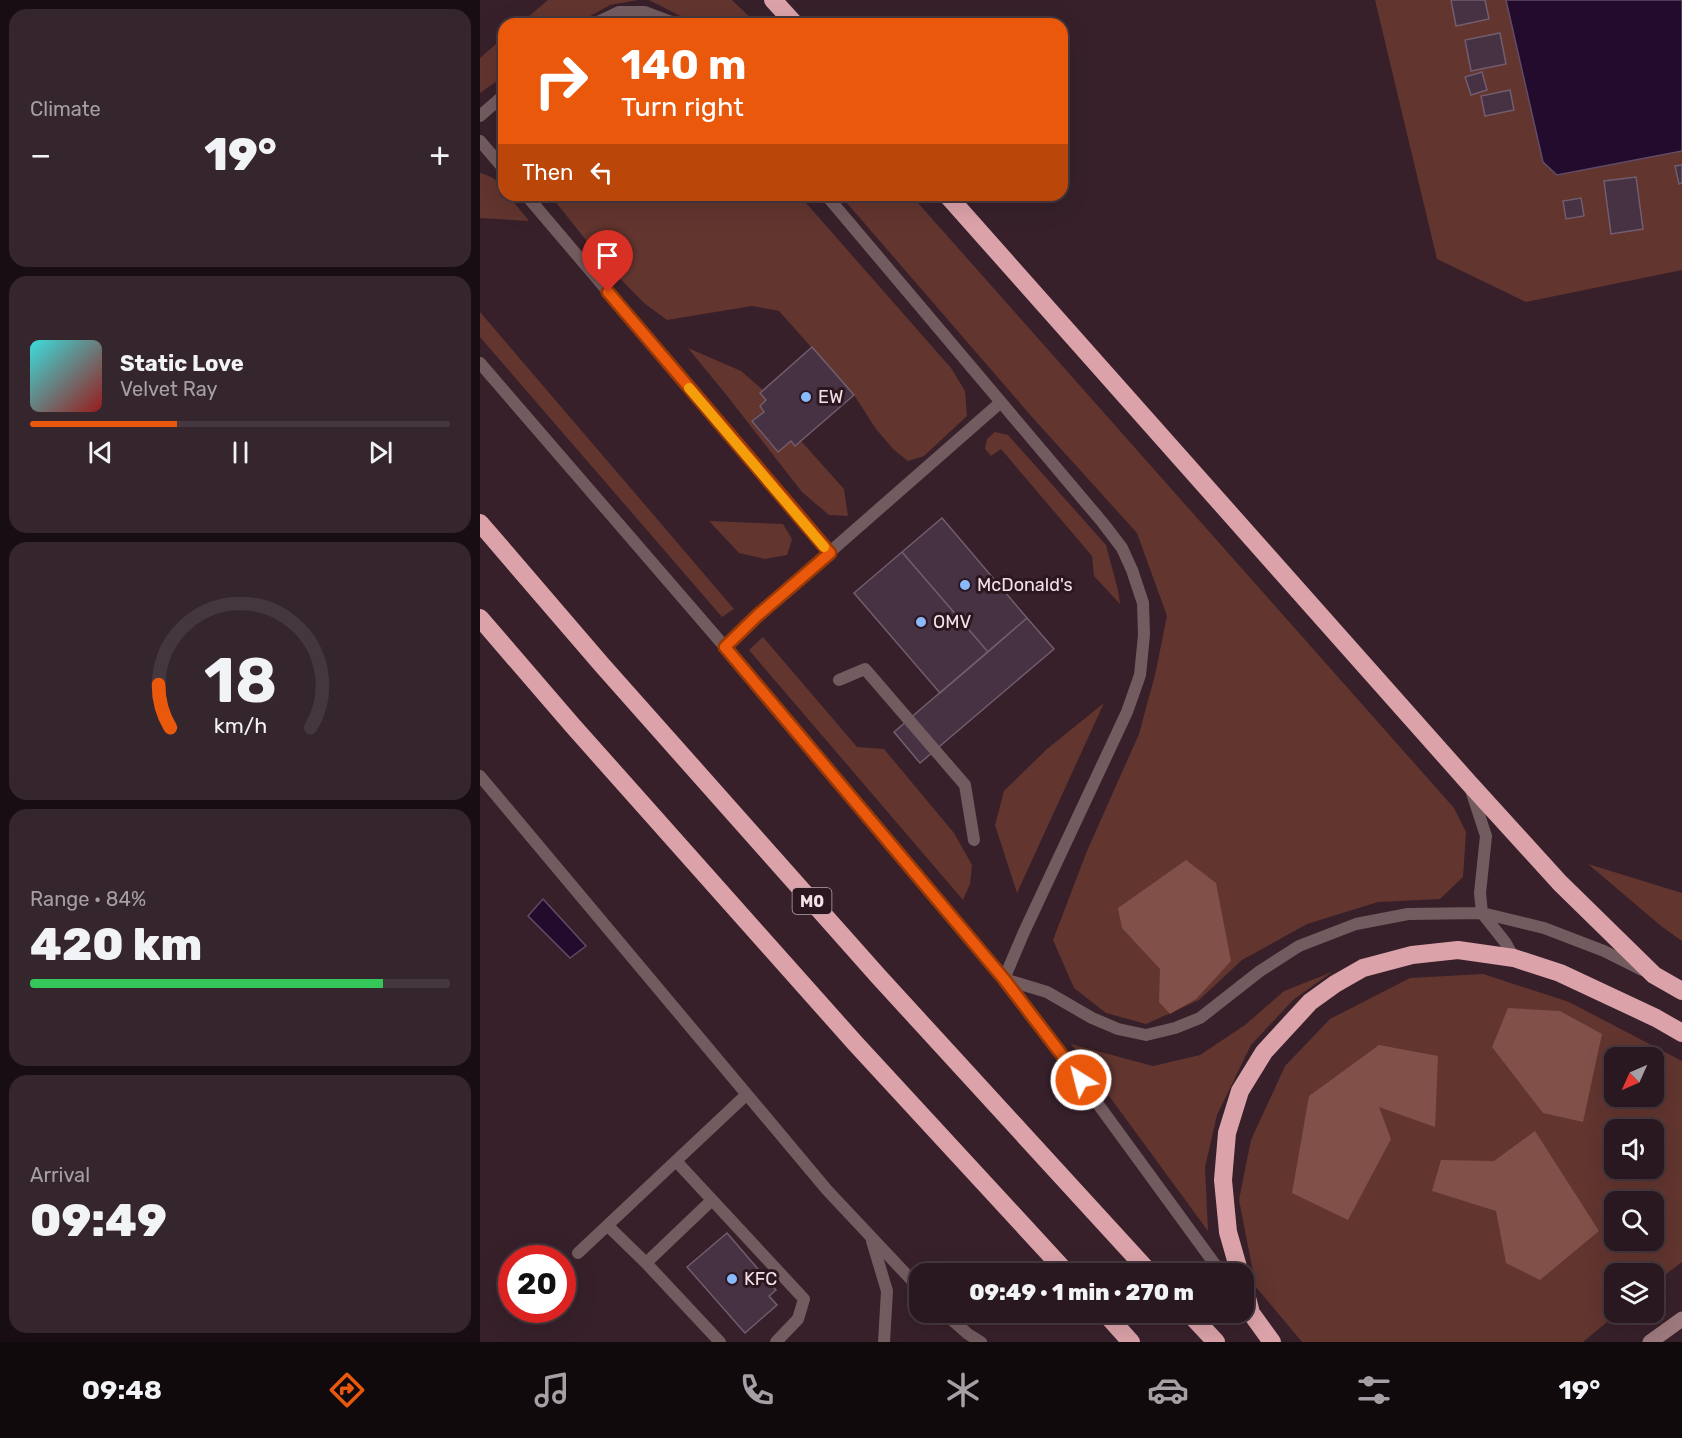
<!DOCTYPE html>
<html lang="en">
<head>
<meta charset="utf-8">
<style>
  :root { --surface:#291820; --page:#35252d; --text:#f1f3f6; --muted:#a5a0a5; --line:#45373e; --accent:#ea580c }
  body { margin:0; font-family:Rubik,sans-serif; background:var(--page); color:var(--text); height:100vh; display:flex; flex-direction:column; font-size:22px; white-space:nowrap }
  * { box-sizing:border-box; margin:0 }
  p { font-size:20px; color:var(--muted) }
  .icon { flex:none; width:33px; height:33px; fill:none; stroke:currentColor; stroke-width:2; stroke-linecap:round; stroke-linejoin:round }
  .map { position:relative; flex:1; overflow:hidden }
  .details { display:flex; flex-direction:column; gap:9px; padding:9px; background:#170d12; width:480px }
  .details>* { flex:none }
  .hud { position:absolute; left:18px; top:18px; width:570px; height:183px; border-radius:18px; box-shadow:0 6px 24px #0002,0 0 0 2px var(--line); background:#ea580c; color:#fff; overflow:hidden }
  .needle { width:39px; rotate:225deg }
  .fabs { position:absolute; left:1124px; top:1047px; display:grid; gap:12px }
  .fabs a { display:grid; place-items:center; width:60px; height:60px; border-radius:12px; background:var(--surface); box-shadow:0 6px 24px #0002,0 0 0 2px var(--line); font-size:30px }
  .speed { position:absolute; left:18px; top:1245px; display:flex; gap:12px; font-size:30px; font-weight:700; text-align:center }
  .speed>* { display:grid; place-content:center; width:78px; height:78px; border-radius:50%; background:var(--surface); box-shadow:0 6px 24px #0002,0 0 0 2px var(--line); line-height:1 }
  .speed .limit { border:9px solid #d22; background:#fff; color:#111 }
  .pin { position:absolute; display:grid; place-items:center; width:51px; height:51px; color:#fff; margin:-62px -26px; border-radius:50% 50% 50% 0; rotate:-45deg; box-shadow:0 0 6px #0007 }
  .pin .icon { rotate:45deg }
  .me { position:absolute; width:66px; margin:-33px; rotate:324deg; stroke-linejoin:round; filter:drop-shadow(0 0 4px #0008) }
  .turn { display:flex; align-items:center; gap:21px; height:126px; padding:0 24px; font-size:27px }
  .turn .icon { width:78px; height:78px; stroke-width:2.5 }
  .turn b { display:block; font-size:42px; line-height:51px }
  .then { display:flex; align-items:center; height:57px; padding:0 24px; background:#0003; gap:12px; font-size:22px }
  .big { font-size:45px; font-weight:800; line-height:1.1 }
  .details .tile { flex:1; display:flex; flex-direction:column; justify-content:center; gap:9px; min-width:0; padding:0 21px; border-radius:18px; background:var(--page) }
  .details .dial { align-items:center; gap:0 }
  .dial svg { height:156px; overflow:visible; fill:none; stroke:var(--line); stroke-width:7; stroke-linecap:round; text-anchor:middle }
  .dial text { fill:var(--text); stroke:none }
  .song { display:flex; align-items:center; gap:18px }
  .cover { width:72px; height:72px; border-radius:9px; background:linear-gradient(135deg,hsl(180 70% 55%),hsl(0 70% 35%)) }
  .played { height:6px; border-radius:3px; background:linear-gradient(90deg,var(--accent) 35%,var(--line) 35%) }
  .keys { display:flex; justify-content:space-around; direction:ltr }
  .heat { display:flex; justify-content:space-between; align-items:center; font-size:33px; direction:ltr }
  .charge { height:9px; border-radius:4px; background:linear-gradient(90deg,#34c759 84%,var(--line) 0) }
  .trip { position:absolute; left:429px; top:1263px; width:345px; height:60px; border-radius:18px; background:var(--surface); box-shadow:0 6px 24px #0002,0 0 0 2px var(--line); font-weight:800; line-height:60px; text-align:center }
  .menu { display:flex; height:96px; justify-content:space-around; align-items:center; background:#100a0d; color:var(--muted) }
  .menu .icon { width:42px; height:42px }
  .menu .active { color:var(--accent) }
  .menu b { font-size:27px; color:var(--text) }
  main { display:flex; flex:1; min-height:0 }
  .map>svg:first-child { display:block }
  .green { fill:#62352f; fill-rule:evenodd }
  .forest { fill:#815049 }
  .water { fill:#220b2d; stroke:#604c65; stroke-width:1.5 }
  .building { fill:#463242; stroke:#725d6e; stroke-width:1.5 }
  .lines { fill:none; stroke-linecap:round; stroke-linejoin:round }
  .lane { stroke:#735c5f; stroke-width:12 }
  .secondary { stroke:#9d797d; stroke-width:15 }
  .highway { stroke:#dba2a9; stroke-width:18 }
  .route-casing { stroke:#983908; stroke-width:15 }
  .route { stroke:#ea580c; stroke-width:10 }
  .slow { stroke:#f59e0b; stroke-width:10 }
  .poi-dot { fill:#8abafc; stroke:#2c1721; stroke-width:2 }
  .labels { text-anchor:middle; stroke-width:6; stroke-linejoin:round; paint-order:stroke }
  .shield { fill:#2c1721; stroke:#b7a5ac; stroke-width:1.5 }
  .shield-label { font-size:16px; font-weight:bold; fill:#f2e2e8 }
  .poi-label { font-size:18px; fill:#f2e2e8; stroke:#2c1721; text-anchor:start }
</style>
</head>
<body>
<main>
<section class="details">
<div class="tile"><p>Climate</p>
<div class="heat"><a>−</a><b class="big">19°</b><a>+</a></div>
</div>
<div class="tile">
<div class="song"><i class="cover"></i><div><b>Static Love</b><p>Velvet Ray</p></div></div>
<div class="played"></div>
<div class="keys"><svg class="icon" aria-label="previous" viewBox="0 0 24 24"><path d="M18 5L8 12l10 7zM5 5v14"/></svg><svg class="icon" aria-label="pause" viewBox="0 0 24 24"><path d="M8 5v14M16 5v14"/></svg><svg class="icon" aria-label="next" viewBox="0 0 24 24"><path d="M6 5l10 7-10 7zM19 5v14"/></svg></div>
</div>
<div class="tile dial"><svg viewBox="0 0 100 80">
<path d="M14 69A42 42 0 1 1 86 69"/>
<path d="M14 69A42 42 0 0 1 8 47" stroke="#ea580c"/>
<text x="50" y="56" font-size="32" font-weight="700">18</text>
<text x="50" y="72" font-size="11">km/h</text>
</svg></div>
<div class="tile"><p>Range · 84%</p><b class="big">420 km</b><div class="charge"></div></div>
<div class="tile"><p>Arrival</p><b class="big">09:49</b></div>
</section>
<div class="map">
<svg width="1202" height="1342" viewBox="0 0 1202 1342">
  <rect width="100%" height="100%" fill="#37202a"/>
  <path class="green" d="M68,0H158L130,5L96,24H40Z
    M169,0H252L277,24H213L210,21Z
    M895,0H1202V270L1046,302L957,259Z
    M24,37V76L0,93V58Z
    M0,173C11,176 23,182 24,195H28L49,221L0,218Z
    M70,195H319L471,368L485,391L487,416L444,456L428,461L414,450L396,429L374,395L299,311L272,306L187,320L164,303L121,259Z
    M360,195H431L974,808L986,832L983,877L960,899L898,902L827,924L762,960L719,1000L666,1024L626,1013L594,988L573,940L607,851L659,734L675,675L687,616L657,533L552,417Z
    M0,312L254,609L242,617L0,337Z
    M208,348L261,371L283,390L286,400L280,406L284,412L272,422L298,452L311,441L315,446L321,441L364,489L368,516L349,515L322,492L248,397Z
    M515,432L528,435L626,545L638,590L640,604L614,576L612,556L521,449L511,456L505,449L507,439Z
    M229,521L303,524L312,539L307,555L285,559L259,553Z
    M283,637L377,747L404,749L474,833L492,865L490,884L483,900L269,650Z
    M624,703L537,893L515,825L524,791L567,749Z
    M1108,864L1202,893V941L1181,926Z
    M852,972L813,1000L771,1045L737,1115L725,1167L728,1231L591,1044L673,1066L720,1055L765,1025L804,991Z
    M1003,974L1089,1002L1202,1061V1262L1173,1284V1274H1134V1312L1138,1313L1103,1342H822L776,1287L759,1200L771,1140L805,1066L850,1019L930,978ZM1134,1058H1173V1096H1134ZM1134,1130H1173V1168H1134ZM1134,1202H1173V1240H1134Z"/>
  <path class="forest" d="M706,860L736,883L751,961L716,999L690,1014L679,1002L680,969L642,928L638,908Z
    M1028,1008L1080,1011L1122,1034L1103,1122L1063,1113L1012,1047Z
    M899,1045L958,1056L955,1127L899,1107L911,1139L868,1220L812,1193L829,1096Z
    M1055,1131L1119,1231L1060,1280L1026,1263L1016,1211L952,1191L961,1160L1014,1161Z"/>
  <path class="water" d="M1026,0H1202V151L1077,175L1063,162Z
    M63,899L106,946L90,958L48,916Z"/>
  <path class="building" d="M971,0H1005L1009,19L976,26Z
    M1020,33L1026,64L991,71L985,40Z
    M1002,72L1007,90L991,95L985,77Z
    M1030,90L1034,110L1005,116L1001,96Z
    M1202,165V183L1199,184L1195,166Z
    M1156,177L1163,229L1131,234L1124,181Z
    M1101,198L1104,216L1086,219L1083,201Z
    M332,347L374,395L315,446L311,441L298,452L272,421L284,412L280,406L286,400L280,393Z
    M462,518L547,618L508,652L422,552Z
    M422,552L508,652L460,693L374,593Z
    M547,618L574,649L440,763L414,732Z
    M247,1233L296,1290L289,1296L297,1305L265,1333L207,1267Z"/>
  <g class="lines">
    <path class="lane" d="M114,24L139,12H165L197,24
      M0,116L24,95
      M0,141L24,169
      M46,195L350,553
      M346,195L623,523L642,548L652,570L663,603L664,635L660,675L647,712L544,932L524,979
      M0,363L245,647L524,979L577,1048L742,1274
      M245,647L278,615L521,402
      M359,680L385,669L485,785L494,840
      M0,776L347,1190L440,1289
      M991,790L1006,836L1000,893L1002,913L1025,942L1034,958
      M524,979L567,992L612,1018L638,1029L666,1035L695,1028L720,1018L780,971L819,946L876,924L928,914L1002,913L1064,928L1124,951L1162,970
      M196,1161L324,1299L318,1319L296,1342
      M128,1226L166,1263L240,1342
      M392,1241L407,1291L404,1342
      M98,1253L266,1095
      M166,1263L232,1200
      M463,1312L488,1334L501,1342"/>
    <path class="secondary" d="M1170,1342L1202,1319"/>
    <path class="highway" d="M293,0L315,24
      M467,195L989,783L1080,883L1174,975L1202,991
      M0,523L122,665L399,977L671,1274
      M0,618L93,726L375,1043L588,1274
      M760,1274L748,1232L743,1180L747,1133L760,1091L784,1052L830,1002L855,984L883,968L932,955L978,950L1034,958L1080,973L1176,1018L1202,1033
      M764,1286L771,1313L792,1342
      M624,1312L651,1342
      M708,1312L736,1342"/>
  </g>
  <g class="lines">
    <defs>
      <path id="route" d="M128,292L350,553L278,615L245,647L524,979L601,1080"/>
    </defs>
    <use href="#route" class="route-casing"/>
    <use href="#route" class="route"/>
    <path class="slow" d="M209,388L344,547"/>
  </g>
  <g class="poi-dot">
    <circle cx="326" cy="397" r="6"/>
    <circle cx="485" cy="585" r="6"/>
    <circle cx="441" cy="622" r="6"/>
    <circle cx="252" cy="1279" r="6"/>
  </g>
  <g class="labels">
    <rect class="shield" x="312.5" y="888" width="39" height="26" rx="4.5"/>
    <g class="shield-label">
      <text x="332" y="907">M0</text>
    </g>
    <g class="poi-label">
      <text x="338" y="403">EW</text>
      <text x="497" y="591">McDonald's</text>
      <text x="453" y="628">OMV</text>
      <text x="264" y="1285">KFC</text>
    </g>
  </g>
</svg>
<div class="fabs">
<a><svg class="needle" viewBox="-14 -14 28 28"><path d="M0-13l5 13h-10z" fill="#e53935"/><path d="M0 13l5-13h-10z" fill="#a5a0a5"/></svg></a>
<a><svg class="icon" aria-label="sound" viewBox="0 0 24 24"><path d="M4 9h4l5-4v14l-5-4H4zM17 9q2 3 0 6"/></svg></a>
<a><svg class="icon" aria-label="search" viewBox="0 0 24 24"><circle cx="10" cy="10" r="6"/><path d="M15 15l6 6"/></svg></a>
<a><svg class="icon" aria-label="layers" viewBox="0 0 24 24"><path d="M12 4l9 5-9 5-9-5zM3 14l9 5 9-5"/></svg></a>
</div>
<div class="speed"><div class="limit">20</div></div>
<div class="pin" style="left:128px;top:292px;background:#d93025"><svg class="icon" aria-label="arrive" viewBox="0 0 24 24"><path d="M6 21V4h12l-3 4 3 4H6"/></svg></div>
<svg class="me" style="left:601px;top:1080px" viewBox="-20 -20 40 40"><circle r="17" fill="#ea580c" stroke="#fff" stroke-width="3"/><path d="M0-11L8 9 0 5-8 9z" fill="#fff"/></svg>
<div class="trip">09:49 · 1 min · 270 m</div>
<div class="hud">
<div class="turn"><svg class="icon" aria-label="right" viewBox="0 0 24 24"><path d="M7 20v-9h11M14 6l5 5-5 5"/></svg><div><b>140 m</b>Turn right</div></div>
<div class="then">Then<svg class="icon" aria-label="left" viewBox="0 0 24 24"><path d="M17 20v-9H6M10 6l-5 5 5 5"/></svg></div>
</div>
</div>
</main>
<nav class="menu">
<b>09:48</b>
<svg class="icon active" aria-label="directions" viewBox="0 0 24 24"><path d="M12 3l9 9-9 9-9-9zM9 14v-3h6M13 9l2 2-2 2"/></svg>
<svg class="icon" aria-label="music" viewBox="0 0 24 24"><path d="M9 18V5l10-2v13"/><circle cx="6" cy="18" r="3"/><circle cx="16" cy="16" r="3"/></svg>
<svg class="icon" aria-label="phone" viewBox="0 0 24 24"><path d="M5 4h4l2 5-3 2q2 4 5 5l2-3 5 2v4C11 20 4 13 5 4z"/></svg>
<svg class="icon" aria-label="climate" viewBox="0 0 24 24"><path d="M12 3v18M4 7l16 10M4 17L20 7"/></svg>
<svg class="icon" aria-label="car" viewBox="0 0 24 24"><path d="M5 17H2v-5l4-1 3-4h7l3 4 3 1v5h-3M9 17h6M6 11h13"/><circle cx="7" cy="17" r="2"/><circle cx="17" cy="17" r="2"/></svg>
<svg class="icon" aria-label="filters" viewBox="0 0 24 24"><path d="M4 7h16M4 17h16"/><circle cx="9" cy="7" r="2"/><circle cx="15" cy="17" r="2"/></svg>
<b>19°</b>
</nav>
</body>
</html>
